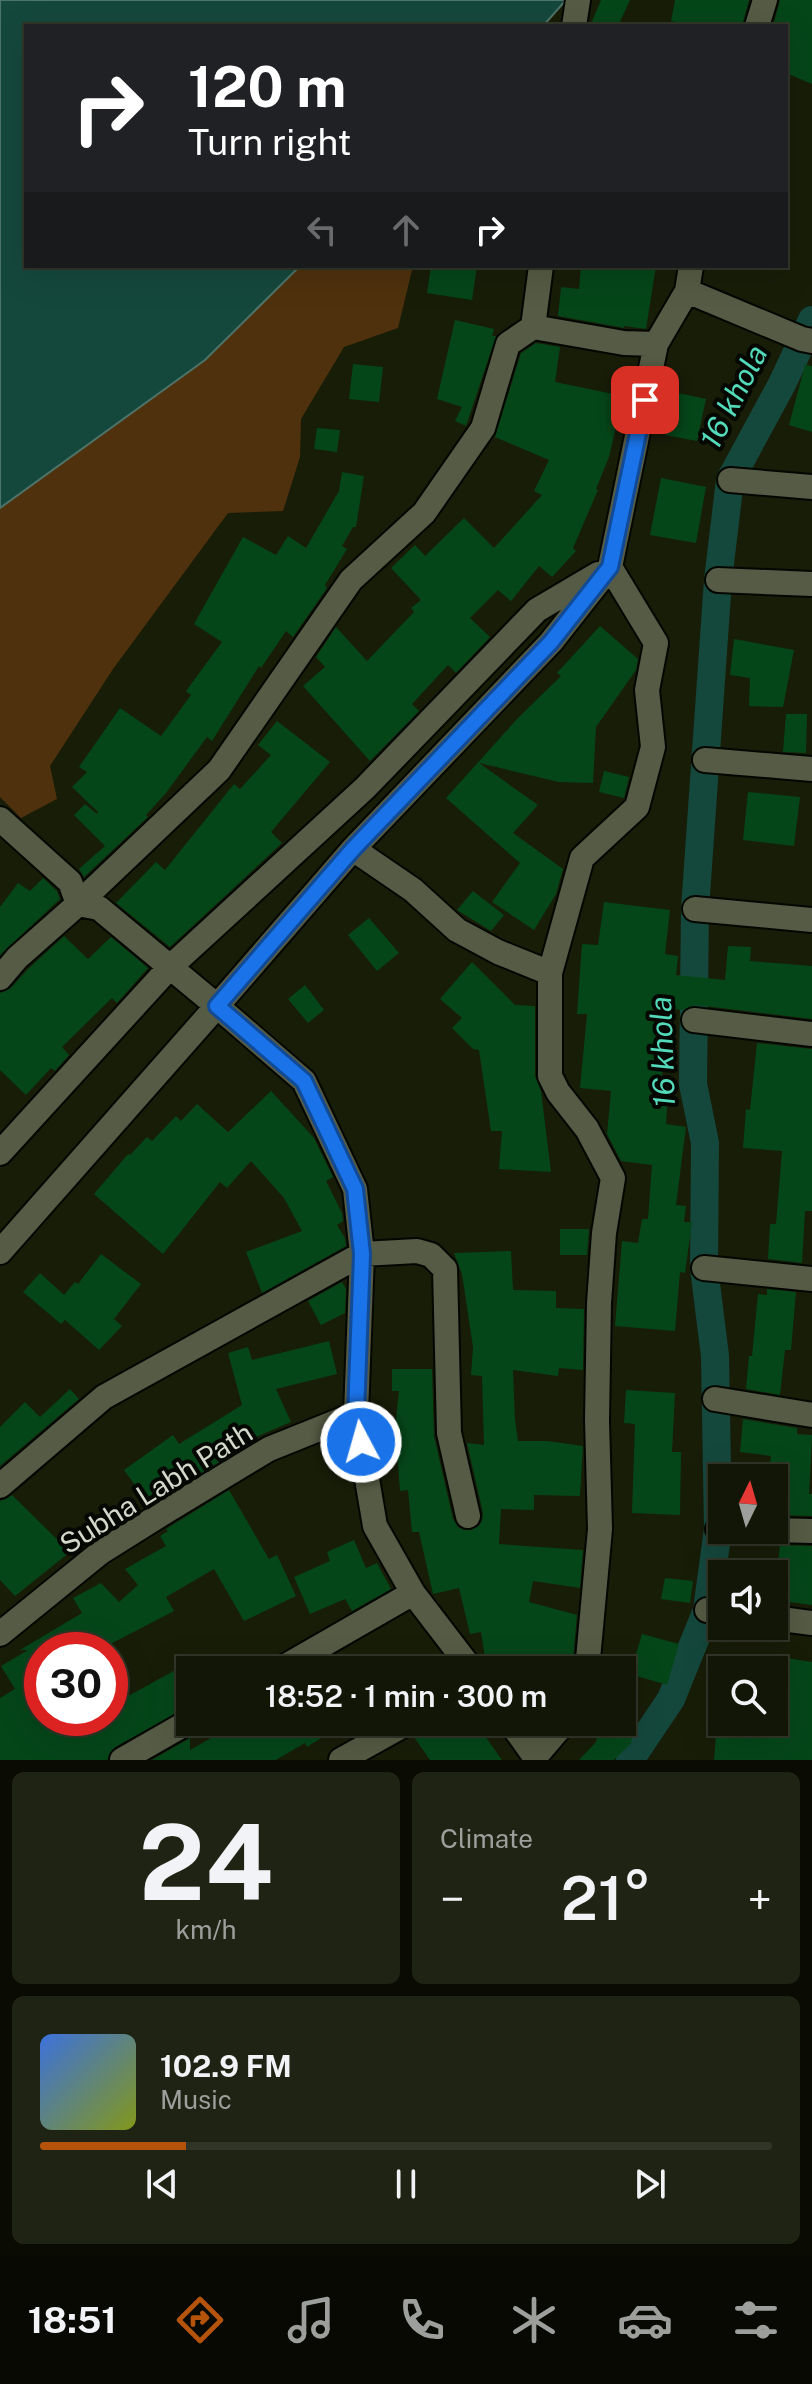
<!DOCTYPE html>
<html lang="en">
<head>
<meta charset="utf-8">
<style>
  :root { --surface:#121606; --page:#1f2314; --text:#f1f3f6; --muted:#9c9f9b; --line:#313528; --accent:#b45309 }
  body { margin:0; font-family:"Public Sans",sans-serif; background:var(--page); color:var(--text); height:100vh; display:flex; flex-direction:column; font-size:30px; white-space:nowrap }
  * { box-sizing:border-box; margin:0 }
  p { font-size:26px; color:var(--muted) }
  .icon { flex:none; width:44px; height:44px; fill:none; stroke:currentColor; stroke-width:2; stroke-linecap:round; stroke-linejoin:round }
  .map { position:relative; height:1760px; overflow:hidden }
  .drawer { display:flex; flex-direction:column; gap:12px; padding:12px; background:#0a0c03; flex:1 }
  .drawer>* { flex:none }
  .hud { position:absolute; left:24px; top:24px; width:764px; height:244px; border-radius:0px; box-shadow:0 8px 32px #0002,0 0 0 2px var(--line); background:#202124; color:#fff; overflow:hidden }
  .needle { width:52px; rotate:5deg }
  .controls { position:absolute; left:708px; top:1464px; display:grid; gap:16px }
  .controls a { display:grid; place-items:center; width:80px; height:80px; border-radius:0px; background:var(--surface); box-shadow:0 8px 32px #0002,0 0 0 2px var(--line); font-size:40px }
  .speed { position:absolute; left:24px; top:1632px; display:flex; gap:16px; font-size:40px; font-weight:700; text-align:center }
  .speed>* { display:grid; place-content:center; width:104px; height:104px; border-radius:50%; background:var(--surface); box-shadow:0 8px 32px #0002,0 0 0 2px var(--line); line-height:1 }
  .speed .limit { border:12px solid #d22; background:#fff; color:#111 }
  .pin { position:absolute; display:grid; place-items:center; width:68px; height:68px; color:#fff; margin:-34px; border-radius:16px; box-shadow:0 4px 12px #0006 }
  .me { position:absolute; width:88px; margin:-44px; rotate:354deg; stroke-linejoin:round; filter:drop-shadow(0 0 6px #0008) }
  .turn { display:flex; align-items:center; gap:28px; height:168px; padding:0 32px; font-size:36px }
  .turn .icon { width:104px; height:104px; stroke-width:2.5 }
  .turn b { display:block; font-size:56px; line-height:68px }
  .lanes { display:flex; align-items:center; height:76px; padding:0 32px; background:#0003; justify-content:center; gap:40px; direction:ltr }
  .lanes .off { opacity:.35 }
  .big { font-size:60px; font-weight:600; line-height:1.1 }
  .drawer .card { flex:1; display:flex; flex-direction:column; justify-content:center; gap:12px; min-width:0; padding:0 28px; border-radius:12px; background:var(--page) }
  .drawer .dial { align-items:center; gap:0 }
  .dial b { font-size:104px; line-height:1 }
  .song { display:flex; align-items:center; gap:24px }
  .cover { width:96px; height:96px; border-radius:12px; background:linear-gradient(135deg,hsl(220 70% 55%),hsl(70 70% 35%)) }
  .played { height:8px; border-radius:4px; background:linear-gradient(90deg,var(--accent) 20%,var(--line) 20%) }
  .keys { display:flex; justify-content:space-around; direction:ltr }
  .heat { display:flex; justify-content:space-between; align-items:center; font-size:44px; direction:ltr }
  .drawer .tiles { flex:1; display:grid; gap:12px; grid-template-columns:1fr 1fr }
  .card:last-child { grid-column:span 2 }
  .trip { position:absolute; left:176px; top:1656px; width:460px; height:80px; border-radius:0px; background:var(--surface); box-shadow:0 8px 32px #0002,0 0 0 2px var(--line); font-weight:600; line-height:80px; text-align:center }
  .tab-bar { display:flex; height:128px; justify-content:space-around; align-items:center; background:#070902; color:var(--muted) }
  .tab-bar .icon { width:56px; height:56px }
  .tab-bar .on { color:var(--accent) }
  .tab-bar b { font-size:36px; color:var(--text) }
  .map>svg:first-child { display:block }
  .green { fill:#4f310d }
  .water { fill:#15483d; stroke:#4e7368; stroke-width:2 }
  .lines { fill:none; stroke-linecap:round; stroke-linejoin:round }
  .canal { stroke:#15483d; stroke-width:28 }
  .building { fill:#054619 }
  .minor-casing { stroke:#040700; stroke-width:28 }
  .minor { stroke:#555b44; stroke-width:24 }
  .route-casing { stroke:#114b97; stroke-width:20 }
  .route { stroke:#1a73e8; stroke-width:14 }
  .labels { text-anchor:middle; stroke-width:8; stroke-linejoin:round; paint-order:stroke }
  .street-label { font-size:28px; fill:#d4d8cb; stroke:#050702 }
  .water-label { font-size:30px; font-style:italic; fill:#52dabb; stroke:#050702 }
</style>
</head>
<body>
<div class="map">
<svg width="812" height="1760" viewBox="0 0 812 1760">
  <rect width="100%" height="100%" fill="#181d08"/>
  <path class="green" d="M300,266H413L398,328L344,347L301,419L300,457L283,511L228,513L113,669L50,766L57,799L21,818L0,797V508L205,360Z"/>
  <path class="water" d="M0,0H566L543,26H26V266H300L205,360L0,508Z"/>
  <g class="lines">
    <path class="canal" d="M630,1760L671,1699L707,1610L718,1529L715,1356L704,1268L705,1143L693,1084L695,909L718,580L730,480L782,384L812,320"/>
  </g>
  <path class="building" d="M601,0H630L618,26H590Z
    M675,0H749L742,26H695L671,21Z
    M780,0H812V84L786,73V26H773Z
    M431,266H477L472,300L427,293Z
    M581,266H656L646,329L624,326V328L558,316L561,287L579,289Z
    M455,320L494,329L492,336H496L466,426L455,421L462,407L437,399Z
    M536,343L560,347L555,382L618,395L612,421L617,422L609,457L596,489L598,490L573,548L576,551L552,577L539,566L511,601L498,590L470,618L490,637L456,673L448,665L412,704L419,711L370,761L303,686L325,667L316,657L336,627L367,661L414,612L411,608L421,600L391,568L415,545L425,556L464,518L494,548L542,495L534,491L549,460L495,437L521,353Z
    M353,364L383,367L379,402L349,399Z
    M805,365L812,366V432L789,425Z
    M674,392L706,399L697,441L665,435Z
    M317,428L340,430L337,452L314,449Z
    M342,472L364,476L356,527H353L342,546L347,549L325,585L327,588L293,637L286,631L261,668L259,666L212,741L207,737L166,793L146,815L148,817L84,877L79,869L105,846L74,815L85,804L97,814L98,812L72,787L87,772L79,767L120,708L161,736L191,695L186,691L222,642L194,624L243,537L276,555L288,536L306,548L339,491Z
    M661,478L706,487L696,543L650,535Z
    M600,626L638,659L636,670L596,727L593,783L559,782L479,763L538,805L513,833L563,869L556,894L534,930L492,902L520,863L446,798L518,718L561,676L557,673Z
    M734,639L794,650L783,707L749,706L750,678L730,675Z
    M786,714H807L806,753L783,752Z
    M277,721L330,762L271,832L282,843L170,947L116,903L156,862L165,870L234,784L240,789L271,755L258,745Z
    M604,771L629,777L624,798L599,792Z
    M748,792L800,797L794,846L743,840Z
    M43,878L57,891L60,899L0,955V907L18,883L30,891Z
    M473,891L504,915L491,931L457,910Z
    M604,902L670,910L665,954L678,956L676,975L725,980L728,946L751,947L750,961L812,966V1019L696,1005L683,1010L673,1009L672,1016L668,1015L662,1077H669L666,1124L686,1127L676,1205L686,1206L684,1222H692L685,1273L680,1272L675,1331L615,1326L622,1241L638,1243L642,1219H648L652,1165L621,1161L607,1134L611,1091L580,1088L587,1014H577L582,944L598,945Z
    M369,918L399,953L377,971L348,935Z
    M64,936L88,959L111,937L148,968L117,1003L112,998L62,1047L69,1055L55,1071L51,1068L26,1095L0,1070V993L11,988L28,969Z
    M472,962L515,1005L535,1006V1076L541,1091L551,1172L499,1169L502,1131H491L479,1050L473,1049L452,1028L462,1018L440,999Z
    M305,985L324,1010L308,1023L288,999Z
    M757,1043L812,1049V1211H805L802,1263L768,1259L770,1224H776L782,1151L743,1148L746,1109L750,1110Z
    M271,1091L314,1138L333,1177L326,1181L342,1213L343,1221L337,1225L345,1238L346,1246L262,1293L246,1252L302,1231L284,1198L251,1161L227,1188L220,1182L163,1254L94,1194L128,1154L130,1155L147,1137L152,1141L176,1116L181,1121L197,1104L228,1132Z
    M560,1229H589L587,1255H560Z
    M511,1251L513,1290L556,1291V1308L584,1309L583,1370L559,1368L558,1376L513,1370L515,1420L518,1441H547L583,1446L580,1496L534,1495V1510L501,1509L499,1544L583,1550L580,1588L533,1581L529,1602L577,1615L572,1670H487L481,1632L470,1634L459,1588L433,1594L419,1532H412L408,1490L400,1491L396,1438L394,1437L399,1391H392V1369H432L434,1436L453,1519L458,1527L464,1530L478,1527L482,1521L483,1513L467,1443L484,1445L482,1376L471,1375L473,1347L462,1274L454,1253Z
    M101,1254L141,1284L114,1319L122,1326L99,1350L65,1320L61,1324L23,1292L40,1273L64,1295L75,1282L78,1284Z
    M342,1282L346,1289L345,1313L321,1325L308,1301Z
    M767,1289L796,1292L791,1350H785L780,1395L746,1389L749,1356H752L758,1294L767,1295Z
    M329,1341L337,1374L276,1389L291,1422L249,1440L251,1443L149,1504L124,1470L173,1435L179,1444L242,1405L228,1353L248,1347L252,1360Z
    M70,1389L79,1399L0,1466V1427L25,1402L40,1417Z
    M626,1390L675,1393L672,1452H681L680,1515L632,1513L635,1424L624,1423Z
    M743,1419L797,1428V1434L812,1435L809,1494H812V1516L774,1515V1472H769L771,1456L740,1452Z
    M229,1490L269,1559L277,1555L296,1596L244,1621L214,1569L166,1597L174,1611L99,1650H42V1718H110V1706L190,1662V1706L115,1747L107,1760H0V1698L15,1689L1,1666L28,1650H20L82,1613L73,1598L101,1583L119,1602L138,1585L125,1569L166,1546L160,1536L168,1531L166,1529Z
    M12,1495L70,1552L15,1596L0,1580V1501Z
    M354,1540L366,1568L377,1563L391,1589L352,1611L345,1599L310,1614L294,1577L330,1561L327,1552Z
    M780,1545L812,1546V1605L774,1600Z
    M665,1578L693,1581L690,1603L661,1599Z
    M642,1634L679,1644L667,1685L630,1674Z
    M774,1656L812,1662V1760H714L717,1722H774Z
    M259,1722H378L351,1738L342,1725L307,1747L305,1743L276,1760H152L190,1738V1750L232,1726L237,1735Z
    M424,1722H475L502,1760H430L414,1737L421,1730Z
    M600,1722H635L631,1743L614,1760H579L596,1742Z"/>
  <g class="lines">
    <defs>
      <path id="minor" d="M574,26L578,0
        M757,26L765,0
        M687,291L802,339L812,341
        M533,327L624,343L656,344
        M730,480L812,487
        M718,580L812,584
        M705,760L812,769
        M0,819L70,882L78,904L17,958L0,978
        M353,849L413,890L457,930L498,952L550,973
        M695,909L812,920
        M694,1020L812,1034
        M0,1153L169,968L365,788L537,610L598,574
        M0,1252L217,1006L99,908L78,904L219,770L351,580L424,513L483,428L508,344L533,327L541,266
        M704,1268L812,1279
        M715,1399L812,1415
        M0,1486L104,1397L362,1254L417,1251L431,1255L445,1269L449,1433L468,1516
        M718,1529H722
        M774,1530L812,1531
        M707,1610L722,1612
        M774,1618L812,1623
        M0,1634L101,1552L168,1510L269,1449L356,1414
        M279,1670L413,1593
        M472,1670L413,1593L375,1526L356,1414L362,1254L355,1189L304,1081L217,1006L353,849L551,642L610,567
        M587,1670L600,1529L597,1420L599,1303L604,1233L613,1178L587,1129L558,1092L550,1076V973L582,858L637,807L653,747L647,690L656,643L610,567L656,344L687,291L691,266
        M510,1722L535,1757L534,1760
        M535,1757L565,1722
        M122,1760L190,1721
        M341,1760L409,1722"/>
    </defs>
    <use href="#minor" class="minor-casing"/>
    <use href="#minor" class="minor"/>
  </g>
  <g class="lines">
    <defs>
      <path id="route" d="M361,1442L356,1414L362,1254L355,1189L304,1081L217,1006L353,849L551,642L610,567L645,400"/>
    </defs>
    <use href="#route" class="route-casing"/>
    <use href="#route" class="route"/>
  </g>
  <g class="labels">
    <g class="street-label">
      <text transform="translate(156 1488) rotate(-32)" y="10">Subha Labh Path</text>
    </g>
    <g class="water-label">
      <text transform="translate(734 397) rotate(-63)" y="10">16 khola</text>
      <text transform="translate(663 1052) rotate(-92)" y="10">16 khola</text>
    </g>
  </g>
</svg>
<div class="controls">
<a><svg class="needle" viewBox="-14 -14 28 28"><path d="M0-13l5 13h-10z" fill="#e53935"/><path d="M0 13l5-13h-10z" fill="#9c9f9b"/></svg></a>
<a><svg class="icon" aria-label="sound" viewBox="0 0 24 24"><path d="M4 9h4l5-4v14l-5-4H4zM17 9q2 3 0 6"/></svg></a>
<a><svg class="icon" aria-label="search" viewBox="0 0 24 24"><circle cx="10" cy="10" r="6"/><path d="M15 15l6 6"/></svg></a>
</div>
<div class="speed"><div class="limit">30</div></div>
<div class="pin" style="left:645px;top:400px;background:#d93025"><svg class="icon" aria-label="arrive" viewBox="0 0 24 24"><path d="M6 21V4h12l-3 4 3 4H6"/></svg></div>
<svg class="me" style="left:361px;top:1442px" viewBox="-20 -20 40 40"><circle r="17" fill="#1a73e8" stroke="#fff" stroke-width="3"/><path d="M0-11L8 9 0 5-8 9z" fill="#fff"/></svg>
<div class="trip">18:52 · 1 min · 300 m</div>
<div class="hud">
<div class="turn"><svg class="icon" aria-label="right" viewBox="0 0 24 24"><path d="M7 20v-9h11M14 6l5 5-5 5"/></svg><div><b>120 m</b>Turn right</div></div>
<div class="lanes"><svg class="icon off" aria-label="left" viewBox="0 0 24 24"><path d="M17 20v-9H6M10 6l-5 5 5 5"/></svg><svg class="icon off" aria-label="ahead" viewBox="0 0 24 24"><path d="M12 20V5M6 11l6-6 6 6"/></svg><svg class="icon" aria-label="right" viewBox="0 0 24 24"><path d="M7 20v-9h11M14 6l5 5-5 5"/></svg></div>
</div>
</div>
<section class="drawer">
<div class="tiles">
<div class="card dial"><b>24</b><p>km/h</p></div>
<div class="card"><p>Climate</p>
<div class="heat"><a>−</a><b class="big">21°</b><a>+</a></div>
</div>
<div class="card">
<div class="song"><i class="cover"></i><div><b>102.9 FM</b><p>Music</p></div></div>
<div class="played"></div>
<div class="keys"><svg class="icon" aria-label="previous" viewBox="0 0 24 24"><path d="M18 5L8 12l10 7zM5 5v14"/></svg><svg class="icon" aria-label="pause" viewBox="0 0 24 24"><path d="M8 5v14M16 5v14"/></svg><svg class="icon" aria-label="next" viewBox="0 0 24 24"><path d="M6 5l10 7-10 7zM19 5v14"/></svg></div>
</div>
</div>
</section>
<nav class="tab-bar">
<b>18:51</b>
<svg class="icon on" aria-label="directions" viewBox="0 0 24 24"><path d="M12 3l9 9-9 9-9-9zM9 14v-3h6M13 9l2 2-2 2"/></svg>
<svg class="icon" aria-label="music" viewBox="0 0 24 24"><path d="M9 18V5l10-2v13"/><circle cx="6" cy="18" r="3"/><circle cx="16" cy="16" r="3"/></svg>
<svg class="icon" aria-label="phone" viewBox="0 0 24 24"><path d="M5 4h4l2 5-3 2q2 4 5 5l2-3 5 2v4C11 20 4 13 5 4z"/></svg>
<svg class="icon" aria-label="climate" viewBox="0 0 24 24"><path d="M12 3v18M4 7l16 10M4 17L20 7"/></svg>
<svg class="icon" aria-label="car" viewBox="0 0 24 24"><path d="M5 17H2v-5l4-1 3-4h7l3 4 3 1v5h-3M9 17h6M6 11h13"/><circle cx="7" cy="17" r="2"/><circle cx="17" cy="17" r="2"/></svg>
<svg class="icon" aria-label="filters" viewBox="0 0 24 24"><path d="M4 7h16M4 17h16"/><circle cx="9" cy="7" r="2"/><circle cx="15" cy="17" r="2"/></svg>
</nav>
</body>
</html>
